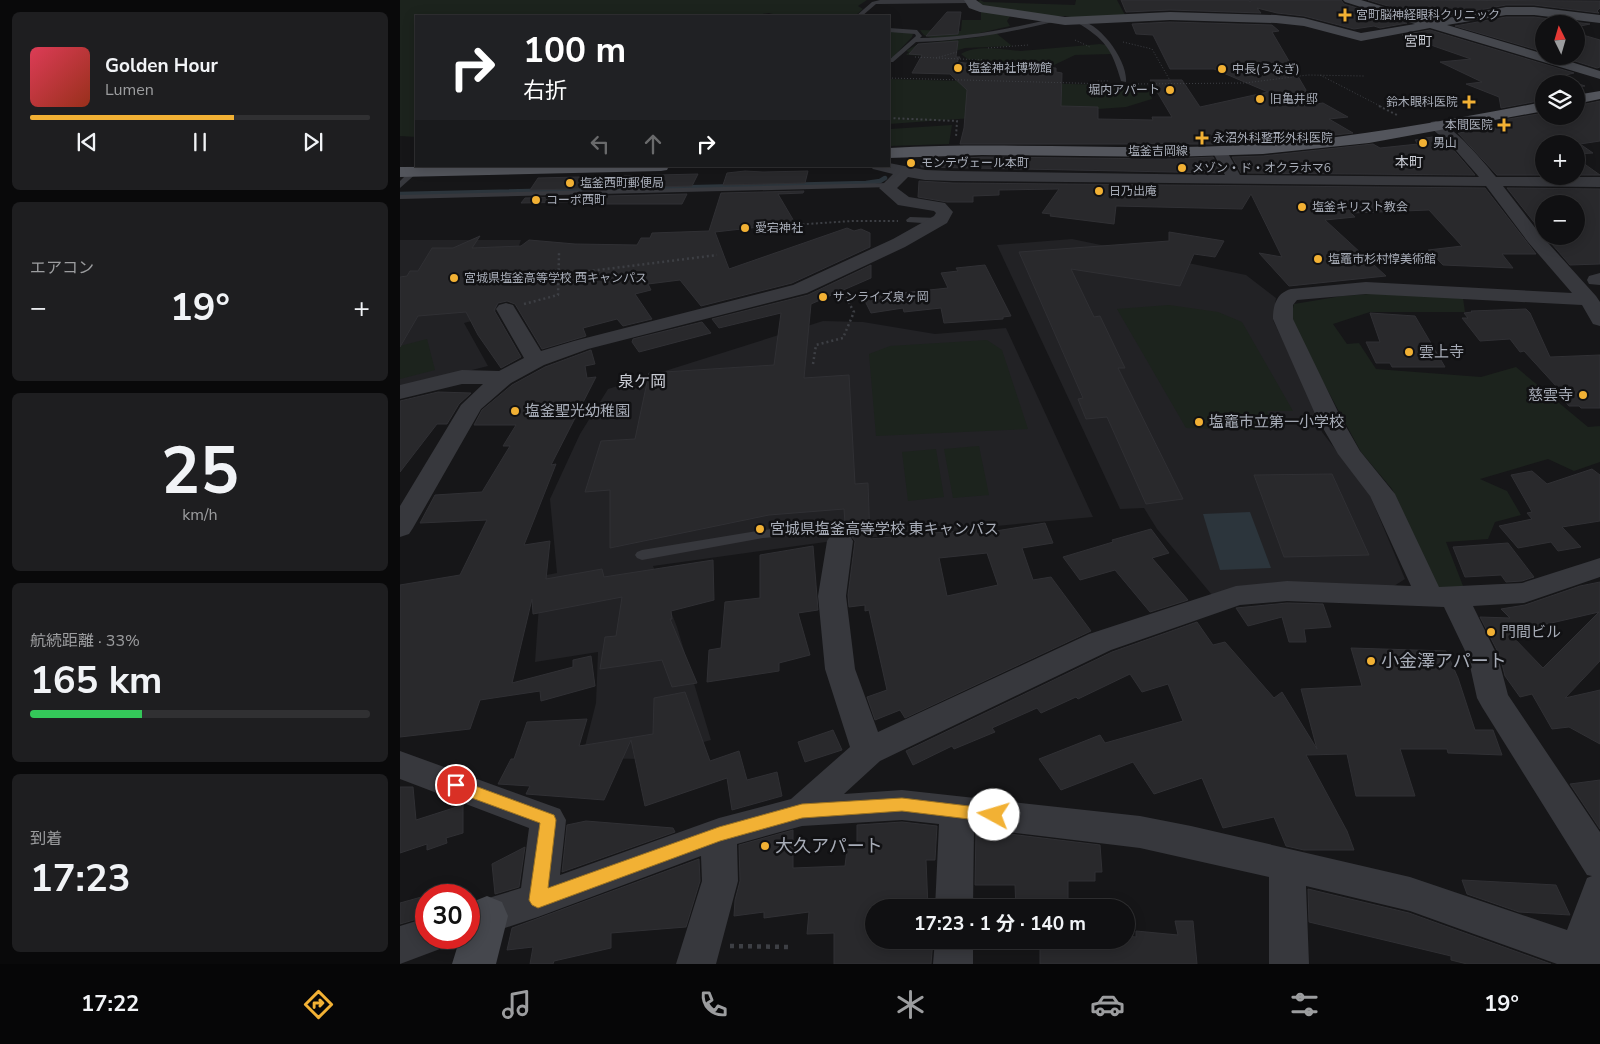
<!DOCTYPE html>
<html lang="ja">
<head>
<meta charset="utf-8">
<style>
  :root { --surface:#101012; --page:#1e1e20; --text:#f1f3f6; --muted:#9c9d9f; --line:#303032; --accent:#f2b134 }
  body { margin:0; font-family:"Nunito Sans","Noto Sans JP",sans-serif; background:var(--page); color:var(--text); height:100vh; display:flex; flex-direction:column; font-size:19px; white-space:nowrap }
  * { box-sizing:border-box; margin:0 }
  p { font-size:16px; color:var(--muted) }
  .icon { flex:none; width:28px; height:28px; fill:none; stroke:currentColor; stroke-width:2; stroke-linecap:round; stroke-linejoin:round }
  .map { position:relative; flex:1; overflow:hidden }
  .details { display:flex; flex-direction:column; gap:12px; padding:12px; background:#09090a; width:400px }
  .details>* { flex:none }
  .guide { position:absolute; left:15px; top:15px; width:475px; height:152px; border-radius:0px; box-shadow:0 2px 12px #0003,0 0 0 1px var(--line); background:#202124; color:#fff; overflow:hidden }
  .needle { width:32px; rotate:355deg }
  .controls { position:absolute; left:1135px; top:15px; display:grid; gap:10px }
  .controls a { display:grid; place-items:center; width:50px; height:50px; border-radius:50%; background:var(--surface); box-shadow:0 2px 12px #0003,0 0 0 1px var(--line); font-size:25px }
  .speed { position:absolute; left:15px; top:884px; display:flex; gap:10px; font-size:25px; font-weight:700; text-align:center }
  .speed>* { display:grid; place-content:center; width:65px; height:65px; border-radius:50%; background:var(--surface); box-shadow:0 2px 12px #0003,0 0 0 1px var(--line); line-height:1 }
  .speed .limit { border:8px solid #d22; background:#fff; color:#111 }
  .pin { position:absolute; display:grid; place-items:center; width:42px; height:42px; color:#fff; margin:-21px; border:2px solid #fff; border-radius:50%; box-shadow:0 1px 5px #0007 }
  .me { position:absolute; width:55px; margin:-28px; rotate:276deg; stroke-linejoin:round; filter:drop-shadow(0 0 4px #0008) }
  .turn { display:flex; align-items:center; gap:18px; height:105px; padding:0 25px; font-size:22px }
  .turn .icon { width:65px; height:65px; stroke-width:2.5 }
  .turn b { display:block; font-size:35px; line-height:42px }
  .lanes { display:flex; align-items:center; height:48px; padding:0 25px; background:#0003; justify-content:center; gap:25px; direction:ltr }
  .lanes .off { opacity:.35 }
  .big { font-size:38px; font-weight:700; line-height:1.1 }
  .details .tile { flex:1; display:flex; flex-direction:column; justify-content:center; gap:8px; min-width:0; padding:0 18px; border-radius:8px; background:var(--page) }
  .details .dial { align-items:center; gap:0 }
  .dial b { font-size:65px; line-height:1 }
  .song { display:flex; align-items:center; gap:15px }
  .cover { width:60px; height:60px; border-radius:8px; background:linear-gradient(135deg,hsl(350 70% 55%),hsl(10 70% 35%)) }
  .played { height:5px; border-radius:2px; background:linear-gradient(90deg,var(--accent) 60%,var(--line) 60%) }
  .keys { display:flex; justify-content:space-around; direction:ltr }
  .heat { display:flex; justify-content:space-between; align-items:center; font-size:28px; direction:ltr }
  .charge { height:8px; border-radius:4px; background:linear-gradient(90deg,#34c759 33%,var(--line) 0) }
  .trip { position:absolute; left:465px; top:899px; width:270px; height:50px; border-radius:25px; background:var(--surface); box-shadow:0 2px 12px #0003,0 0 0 1px var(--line); font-weight:700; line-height:50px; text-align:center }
  .tab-bar { display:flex; height:80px; justify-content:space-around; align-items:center; background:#060607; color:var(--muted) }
  .tab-bar .icon { width:35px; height:35px }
  .tab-bar .selected { color:var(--accent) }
  .tab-bar b { font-size:22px; color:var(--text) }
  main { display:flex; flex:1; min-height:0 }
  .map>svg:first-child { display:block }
  .built { fill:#222225 }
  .green { fill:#1c231d }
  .water { fill:#2c353c }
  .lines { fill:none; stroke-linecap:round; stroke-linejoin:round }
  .stream { stroke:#2c353c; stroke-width:4.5 }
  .building { fill:#29292c; stroke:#303034; fill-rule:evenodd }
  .path-far3 { stroke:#3d3f44; stroke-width:1; stroke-dasharray:1 2; stroke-linecap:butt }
  .path-far2 { stroke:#3d3f44; stroke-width:2; stroke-dasharray:2 2.5; stroke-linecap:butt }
  .path-far1 { stroke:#3d3f44; stroke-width:2.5; stroke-dasharray:2 3; stroke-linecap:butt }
  .path { stroke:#3d3f44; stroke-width:4.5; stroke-dasharray:4 5; stroke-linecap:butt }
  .lane { fill:#37383d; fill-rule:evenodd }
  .street { fill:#37383d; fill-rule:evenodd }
  .secondary { fill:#45474d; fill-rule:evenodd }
  .primary { fill:#53555c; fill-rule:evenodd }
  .route { fill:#f2b134; stroke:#9d7322 }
  .poi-dot { fill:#f2b134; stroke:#111113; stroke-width:2 }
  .labels { text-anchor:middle; stroke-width:5; stroke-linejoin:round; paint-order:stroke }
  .far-poi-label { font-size:12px; fill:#a8adb8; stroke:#111113; text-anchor:start }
  .far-street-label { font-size:12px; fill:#a8adb8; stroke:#111113 }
  .far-neighbourhood-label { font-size:14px; fill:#c9ccd4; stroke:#111113 }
  .poi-label { font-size:15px; fill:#a8adb8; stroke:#111113; text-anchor:start }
  .neighbourhood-label { font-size:16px; fill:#c9ccd4; stroke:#111113 }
  .near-poi-label { font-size:18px; fill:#a8adb8; stroke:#111113; text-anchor:start }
</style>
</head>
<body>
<main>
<section class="details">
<div class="tile">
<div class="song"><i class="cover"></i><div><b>Golden Hour</b><p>Lumen</p></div></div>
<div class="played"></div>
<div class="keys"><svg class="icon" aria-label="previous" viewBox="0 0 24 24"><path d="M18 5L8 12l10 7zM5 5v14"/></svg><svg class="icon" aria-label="pause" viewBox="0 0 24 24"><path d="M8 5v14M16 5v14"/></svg><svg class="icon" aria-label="next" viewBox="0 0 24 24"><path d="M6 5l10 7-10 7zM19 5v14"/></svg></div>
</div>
<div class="tile"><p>エアコン</p>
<div class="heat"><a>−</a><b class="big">19°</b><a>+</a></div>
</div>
<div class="tile dial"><b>25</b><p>km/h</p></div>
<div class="tile"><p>航続距離 · 33%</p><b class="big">165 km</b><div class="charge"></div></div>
<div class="tile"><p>到着</p><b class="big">17:23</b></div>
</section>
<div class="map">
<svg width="1200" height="964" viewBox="0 0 1200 964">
  <rect width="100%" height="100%" fill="#161618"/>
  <path class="built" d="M672,239L846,275L876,298L873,320L917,412L922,432L969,493L1005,579L994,586L812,595L757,529L744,508L720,509L597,245Z
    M0,240H121L94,315L64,323L88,366L0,388Z
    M423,321L463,322L535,334L606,328L693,517L433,541L253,566L277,627L311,740L242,759L182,758L196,703L198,652L135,662L141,576L157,573L150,499L180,434L208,389Z"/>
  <path class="green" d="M0,0H467L458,6L463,9L455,16H380L369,13L349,16H16V137L0,136Z
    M580,0L584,2L675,5L676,0H717L725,15L676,18L665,16L644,17L585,7L578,2Z
    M581,11L611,15L607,21L610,26C593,30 543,43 528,37C524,36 522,33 520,30L561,31L562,20H581Z
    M489,31L509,32L513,34L512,37L493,57L489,58Z
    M596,33L612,46L565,48L539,56L506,55L509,52L506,51L518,44L580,37Z
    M700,44L706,45L712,54L675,55L652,66L616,65L569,60L561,54C576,44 604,50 621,51Z
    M489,79L746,86L748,87L752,99L726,107L489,124Z
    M552,125L549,144L491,146L490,129Z
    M983,293L1063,298L1065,312H970L933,324L947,344L959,343L976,369L1081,377L1116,367L1188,427L1200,426V462L1174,471L1148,459L1080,479L1107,491L1121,515L1095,522L1088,539L1046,542L1065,591L1037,589L992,489L961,452L890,321L894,304L942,296Z
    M769,305L818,312L842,322L893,411H867L873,422L861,430L786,428L717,309Z
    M27,339L35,370L0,379V346Z
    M587,340L602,350L628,429L476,436L469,354L490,346Z
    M579,446L589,495L553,498L544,449Z
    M536,449L544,497L508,501L502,452Z"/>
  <path class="water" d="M850,512L871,568L820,570L803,514Z"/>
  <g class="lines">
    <path class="stream" d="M0,194L466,183L480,181L485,178"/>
  </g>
  <path class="building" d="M721,0H849L850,2L851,0H941L944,4L1007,23L980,28L974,26L954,29L904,16L877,13L857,8L861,13L770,10L726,12Z
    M968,0L1200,1V8L1197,11L1199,13L1134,5H1106L1031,19Z
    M547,12H561L558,34L526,36Z
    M1106,17H1134L1190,24L1176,27V24H1144V52L1055,26Z
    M770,22L872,25L879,31L872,32L906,90L900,106L923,103L948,117L929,119L953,133L898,139L816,144H560L564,128L567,90L550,74L512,73L522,55L509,54L518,44L558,41L556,57H560L557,62L589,66L656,68V72L662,73L661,106L698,107V119L753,120L752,117H772L750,80H782L800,107L868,92L814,69H770L753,35L736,34L732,24Z
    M1030,30L1174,73L1158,77L1185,86L1176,87V84H1144V100L1101,108L1099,97L1066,84L1082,82L1040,62L1071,59L1002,35Z
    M1176,33L1200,40V67L1197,68L1159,56H1176Z
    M1200,101V141L1180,144L1193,153L1176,154V144H1144V175H1097L1058,133L1104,127L1103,120L1144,113V116H1176V106Z
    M1038,136L1051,147L1075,175L841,173L832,157L863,156L973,144L980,148L1018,144L1015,140Z
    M582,157L770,159L813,157L822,173L521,167V161Z
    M1176,158L1200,175H1176Z
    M345,171L363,172L408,171L405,183L323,185L327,173Z
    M298,174L292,186L130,190L138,178Z
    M519,181L553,183L1085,188L1136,254H1102L1113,268L1043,265L1028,250L1062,246L1029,210L951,213L955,217L925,220L986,276L889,286L859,253L882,257L851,194L842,209L716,206L714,224L650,216L651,214L642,213L659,189L599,190V195L573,196V202H547L518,197Z
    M1107,188L1200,189V264L1170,265L1145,236H1176V204H1144V235Z
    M404,191L403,193L378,194L395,223L315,232L329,269L447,228L454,231L461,229L470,233V247L392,283L301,306L280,280L248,284L251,290L235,294L252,319L223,326L217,319L183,328L186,336L142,349L115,304L107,301L98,303L94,310L121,357L101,368L78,335L66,312L18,316L0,347V277L7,276L10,271H18L32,248H53L80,236L72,248L121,246L129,240L175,244L237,245L241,238H250L252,233L309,231L321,193Z
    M287,194L282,204H177L179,202L121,203L125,198Z
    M769,232L824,241L815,257L794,254L780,286L671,269L694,317L700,316L725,368H718L783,499L746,504L707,417L686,419L678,399L683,398L619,252L769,241Z
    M471,265V278L411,304L404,378L449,375L455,484L468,483L470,539L576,529L577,534L645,523L653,543L622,548L633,580L651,577L691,631L505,718L500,710L475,720L467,697L487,690L469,610L465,611V605L449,607L448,595L455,541L449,533L450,526L445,523L444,509L369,515L210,548V490L185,492L201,441L235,439L249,373L374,365L381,313L319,328L312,319L408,295ZM587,553L598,585L547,596L539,558Z
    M585,265L611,316L603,317V319L544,323L541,308L504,312L503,308L471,313L463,297L548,288L541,273L558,271L556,268Z
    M1126,309L1130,313L1150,357L1200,355V408H1181L1179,406H1169L1152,387L1156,386L1124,351L1120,352L1110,339L1080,341L1062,318H1068L1064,313L1072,312L1071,311Z
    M970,313L1015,316L1045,367H992L990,363H976L966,342H980Z
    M302,322L311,333L239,352L232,342L233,339Z
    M191,350L195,364L185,366L187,378L196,377L151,465L156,464L124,545L150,541L146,579L202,569L204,577L313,560L314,600L271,611L272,619H270L297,683L272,687L262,660L200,669L205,637L216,636L222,597L133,614L132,599L112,683L173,667V660L191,656L195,686L141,701L140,691L80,700L70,729L0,737V585L60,575L87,520L20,523L35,495L82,492L110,446H103L116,425H74L82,410L112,385L145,367Z
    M38,392L71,393L59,404L47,424H37L0,472V401Z
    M1192,469L1200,475V521L1162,527L1181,547L1158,551L1151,542L1118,548L1099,526L1132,519L1127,513L1132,512L1111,475L1132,471L1147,484Z
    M932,474L969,555L884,557L854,475Z
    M751,529L769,553L752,558L788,600L750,612L715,570L680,580L663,557L713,542L712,540Z
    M1108,543L1134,577L1122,581L1106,582L1101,575L1065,577L1053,547Z
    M413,546L418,610L398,613L410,655L379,663V671L307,682L309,650L321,648L325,602L360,598V555Z
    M1200,582V661L1165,698L1200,690V744L1169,727L1152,729L1132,694L1120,697L1105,676L1100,656L1080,617L1110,618L1101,609L1125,605L1180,586ZM1199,612L1143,668L1109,633L1147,624Z
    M887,603L923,604L931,627L904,629L906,642H889L882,617L848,626L836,608Z
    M797,622L813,645L825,642L874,698L882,692L917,749L901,689L962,686L951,648L1046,651L1058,678L1075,730H1093L1102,755L1048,753L1047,749H1000L1015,796H956L947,754L906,755L947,831L954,850H904L886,846L874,817L823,828L802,778L754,794L733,762L661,790L639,759L700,735L705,743L783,721L768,684L742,692L730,674L678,699L676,697L641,713L637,708L592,728L595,732L554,749L552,746L513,765L506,751L712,652Z
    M285,692L310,761L339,751L347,780L377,772L382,796L332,810L327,778L245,806L231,740L204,800L126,794L130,786L98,784L111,759H114L127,722L187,719L179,746L253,734L254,698Z
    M433,730L442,750L405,762L398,742Z
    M1200,780V829L1170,784Z
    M0,787H13L16,820L63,805V833L46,838L47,843L27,850V844L0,853Z
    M186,821L273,828L275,832L162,872L167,825Z
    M502,822L537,826L535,860H526L528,908H474V940H533L531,964H434V933L407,934L409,912L364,918V912L334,916L335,900L340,881L339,845L393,830V868L445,866L447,849L457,848V825Z
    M576,830L700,845L702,872H695V881H668V908H616L615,885H575Z
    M125,847L119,887L95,894L92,864Z
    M299,859L300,881L286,927L211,933V948L154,961L153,964H130L133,947L107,950L112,928Z
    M1062,880L1156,885L1170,915L1119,912L1067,894Z
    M908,889L1009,913L1151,964H1067L1051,960V956L909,922Z
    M25,896L24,917L0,924V903Z
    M775,921H793L797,964H640V940H726V936L736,937V931L778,935Z"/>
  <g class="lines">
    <path class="path-far3" d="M675,40L690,47
      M723,42L752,49L772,84
      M588,48L628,45
      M515,57L584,60
      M536,58L557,52
      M920,75L982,107
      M489,78L711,84
      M698,83L697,81H709
      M735,84L845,83L908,75L964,76
      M489,103V105"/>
    <path class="path-far2" d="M979,106L999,116
      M489,118L557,121L556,137
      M362,227L452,221H498"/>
    <path class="path-far1" d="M158,275L317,255
      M124,304L158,295L159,253
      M413,364L416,345L443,338L454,312L441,289"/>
    <path class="path" d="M330,946L390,947"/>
    <path class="lane" d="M480,0H571L572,1L569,3L480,4H476L462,16H456L472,2Z
      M651,19L653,22C608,33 563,41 516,42L493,62H489V60L516,36L515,34L489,32V28L517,30L522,36L520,38C564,38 608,29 651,19Z
      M676,20C699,20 728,61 726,82L721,81C712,49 705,39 676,22Z
      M11,170L18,172L0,188V181Z
      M489,183H492V187L0,199V195Z
      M510,217L538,218L542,221L538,224L507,222L506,220Z
      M441,523L448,527L445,544H435L433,541L434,532L363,538L242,560L237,558L235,555L237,552L242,550L363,530Z"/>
    <path class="street" d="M1036,121C1053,125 1084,162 1096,177H1200V187L1103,186L1140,234L1196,296L1200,302V326L1193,324L1182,305L966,294L897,300L893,305V319L940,416L960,451L995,494L1039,587L1122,583L1200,558V577L1124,603L1073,606L1098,657L1108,695L1200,832V964H1157L1010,911L906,886L909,964H869V877L740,848L574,828L573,908H535L539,824L502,820L402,826L337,844L338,881L316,964H276L302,881L301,856L138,917L69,940L63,938H69V904L121,888L129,828L0,779V751L160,809L166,820L160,875L319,818L391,799L450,747L425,669L418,596L427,541L431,535L440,532L449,535L453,541L446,596L450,628L455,669L478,732L689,634L836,586L887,581L1011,586L970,496L938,454L916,416L873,319C873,306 876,293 891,289L966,282L1172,293L1128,242L1086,186L553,181L525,180L508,177L497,188L509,197L545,203L553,212L547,223L505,247L407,293L188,349L144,365L111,383L81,409L13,528L9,534L0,537V506L61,405L83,384H62L0,399V385L62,370L99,371L124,358L96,309L99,305L106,303L113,305L141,351L174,341L393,285L493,239L534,216L536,213L534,211L498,205L479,188L493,174L473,169L470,166H489V163L525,170L553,171L825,175L812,151L815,148H825L840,175L1079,177L1052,146L1031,128L1029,125L1031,122ZM887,601L1044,607L1068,657L1077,698L1082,707L1187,875L1192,876L1187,878L1167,930L1010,877L791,826L740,816L502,790L444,794L480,761L711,650L840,605Z
      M1200,273V285L1189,284L1187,280L1189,276Z
      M26,918V938H45L40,949L0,964V926Z
      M535,940H573V964H533Z"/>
    <path class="secondary" d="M564,0H576L583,5L665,17L770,12L876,15L904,18L961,33L1015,24L945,2L943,0H961L1031,21L1106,7H1134L1200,15V23L1134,15H1106L1047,25L1144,54V56H1152L1200,71V79L1030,28L961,41L904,26L876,23L770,20L665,25L580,12L569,8Z
      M87,896L102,902L108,916L96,964H52L60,938H69V910L72,902Z"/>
    <path class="primary" d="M1200,91V99L1176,104V95Z
      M1144,102V111L969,143L863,154L770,157L582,155L489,158V148C614,141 739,152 863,144C958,138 1051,119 1144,102Z
      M269,166L267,170L261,171L0,177V167Z"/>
  </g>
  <path class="route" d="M56,779L154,815L156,820L148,888L319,827L402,804L502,798L594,809L599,811L602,815L599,820L594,822L502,811L402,818L320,841L138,908L132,905L129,900L140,823L50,790L48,785L50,781Z"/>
  <g class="poi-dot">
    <path d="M942.5 7.5h5v5h5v5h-5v5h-5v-5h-5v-5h5z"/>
    <circle cx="558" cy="68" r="5"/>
    <circle cx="822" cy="69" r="5"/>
    <circle cx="770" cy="90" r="5"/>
    <circle cx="860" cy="99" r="5"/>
    <path d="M1066.5 94.5h5v5h5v5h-5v5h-5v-5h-5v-5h5z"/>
    <path d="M1101.5 117.5h5v5h5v5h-5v5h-5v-5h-5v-5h5z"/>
    <path d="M799.5 130.5h5v5h5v5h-5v5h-5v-5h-5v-5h5z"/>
    <circle cx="1023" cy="143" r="5"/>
    <circle cx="511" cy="163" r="5"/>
    <circle cx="782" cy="168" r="5"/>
    <circle cx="170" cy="183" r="5"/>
    <circle cx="699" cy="191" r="5"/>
    <circle cx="136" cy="200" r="5"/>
    <circle cx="902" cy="207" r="5"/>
    <circle cx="345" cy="228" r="5"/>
    <circle cx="918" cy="259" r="5"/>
    <circle cx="54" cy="278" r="5"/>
    <circle cx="423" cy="297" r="5"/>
    <circle cx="1009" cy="352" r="5"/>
    <circle cx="1183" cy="395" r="5"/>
    <circle cx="115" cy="411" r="5"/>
    <circle cx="799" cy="422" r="5"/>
    <circle cx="360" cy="529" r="5"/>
    <circle cx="1091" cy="632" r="5"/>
    <circle cx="971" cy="661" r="5"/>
    <circle cx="365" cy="846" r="5"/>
  </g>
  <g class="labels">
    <g class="far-poi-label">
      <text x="956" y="19">宮町脳神経眼科クリニック</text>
      <text x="568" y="72">塩釜神社博物館</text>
      <text x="832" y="73">中長(うなぎ)</text>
      <text x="760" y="94" text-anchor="end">堀内アパート</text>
      <text x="870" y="103">旧亀井邸</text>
      <text x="1058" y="106" text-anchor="end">鈴木眼科医院</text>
      <text x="1093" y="129" text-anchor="end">本間医院</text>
      <text x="813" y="142">永沼外科整形外科医院</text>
      <text x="1033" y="147">男山</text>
      <text x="521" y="167">モンテヴェール本町</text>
      <text x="792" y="172">メゾン・ド・オクラホマ6</text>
      <text x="180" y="187">塩釜西町郵便局</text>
      <text x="709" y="195">日乃出庵</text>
      <text x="146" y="204">コーポ西町</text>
      <text x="912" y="211">塩釜キリスト教会</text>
      <text x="355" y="232">愛宕神社</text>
      <text x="928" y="263">塩竈市杉村惇美術館</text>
      <text x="64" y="282">宮城県塩釜高等学校 西キャンパス</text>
      <text x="433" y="301">サンライズ泉ヶ岡</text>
    </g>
    <g class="far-street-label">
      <text x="758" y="155">塩釜吉岡線</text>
    </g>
    <g class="far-neighbourhood-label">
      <text x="1018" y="46">宮町</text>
      <text x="1009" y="167">本町</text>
    </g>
    <g class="poi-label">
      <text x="1019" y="357">雲上寺</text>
      <text x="1173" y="400" text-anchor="end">慈雲寺</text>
      <text x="125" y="416">塩釜聖光幼稚園</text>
      <text x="809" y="427">塩竈市立第一小学校</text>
      <text x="370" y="534">宮城県塩釜高等学校 東キャンパス</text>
      <text x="1101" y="637">門間ビル</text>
    </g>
    <g class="neighbourhood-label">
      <text x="242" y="387">泉ケ岡</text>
    </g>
    <g class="near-poi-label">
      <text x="981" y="667">小金澤アパート</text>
      <text x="375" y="852">大久アパート</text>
    </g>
  </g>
</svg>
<div class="controls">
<a><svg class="needle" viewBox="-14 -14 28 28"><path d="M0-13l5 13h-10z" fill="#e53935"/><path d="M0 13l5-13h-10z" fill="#9c9d9f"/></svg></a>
<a><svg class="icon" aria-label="layers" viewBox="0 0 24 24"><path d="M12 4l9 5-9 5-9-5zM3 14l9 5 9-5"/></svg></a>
<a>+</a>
<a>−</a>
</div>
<div class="speed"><div class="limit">30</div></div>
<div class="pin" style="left:56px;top:785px;background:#d93025"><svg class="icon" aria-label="arrive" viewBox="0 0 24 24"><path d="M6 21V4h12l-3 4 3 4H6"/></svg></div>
<svg class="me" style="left:594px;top:815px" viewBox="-20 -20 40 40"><circle r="19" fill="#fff"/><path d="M0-13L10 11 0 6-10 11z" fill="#f2b134"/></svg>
<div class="trip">17:23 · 1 分 · 140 m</div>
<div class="guide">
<div class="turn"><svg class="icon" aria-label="right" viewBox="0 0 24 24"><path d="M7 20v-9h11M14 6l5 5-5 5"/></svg><div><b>100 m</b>右折</div></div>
<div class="lanes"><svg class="icon off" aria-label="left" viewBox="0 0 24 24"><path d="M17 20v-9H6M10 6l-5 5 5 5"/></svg><svg class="icon off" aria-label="ahead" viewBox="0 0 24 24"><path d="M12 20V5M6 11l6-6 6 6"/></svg><svg class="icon" aria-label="right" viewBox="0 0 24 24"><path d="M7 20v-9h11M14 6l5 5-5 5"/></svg></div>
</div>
</div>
</main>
<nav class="tab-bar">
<b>17:22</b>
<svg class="icon selected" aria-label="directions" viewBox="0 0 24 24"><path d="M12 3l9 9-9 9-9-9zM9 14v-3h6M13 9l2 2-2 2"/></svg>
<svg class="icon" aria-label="music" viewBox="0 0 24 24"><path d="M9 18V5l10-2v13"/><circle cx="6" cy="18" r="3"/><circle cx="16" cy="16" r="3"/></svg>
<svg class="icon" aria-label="phone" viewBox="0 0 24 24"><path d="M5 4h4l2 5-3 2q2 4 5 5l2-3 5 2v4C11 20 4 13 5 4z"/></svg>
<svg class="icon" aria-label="climate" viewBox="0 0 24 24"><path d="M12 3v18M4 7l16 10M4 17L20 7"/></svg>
<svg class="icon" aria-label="car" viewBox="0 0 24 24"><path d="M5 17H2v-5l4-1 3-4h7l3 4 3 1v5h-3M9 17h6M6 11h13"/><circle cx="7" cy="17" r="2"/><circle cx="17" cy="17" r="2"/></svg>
<svg class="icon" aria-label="filters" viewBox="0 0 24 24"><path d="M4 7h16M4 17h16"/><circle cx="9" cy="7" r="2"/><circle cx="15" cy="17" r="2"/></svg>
<b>19°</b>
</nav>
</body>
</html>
